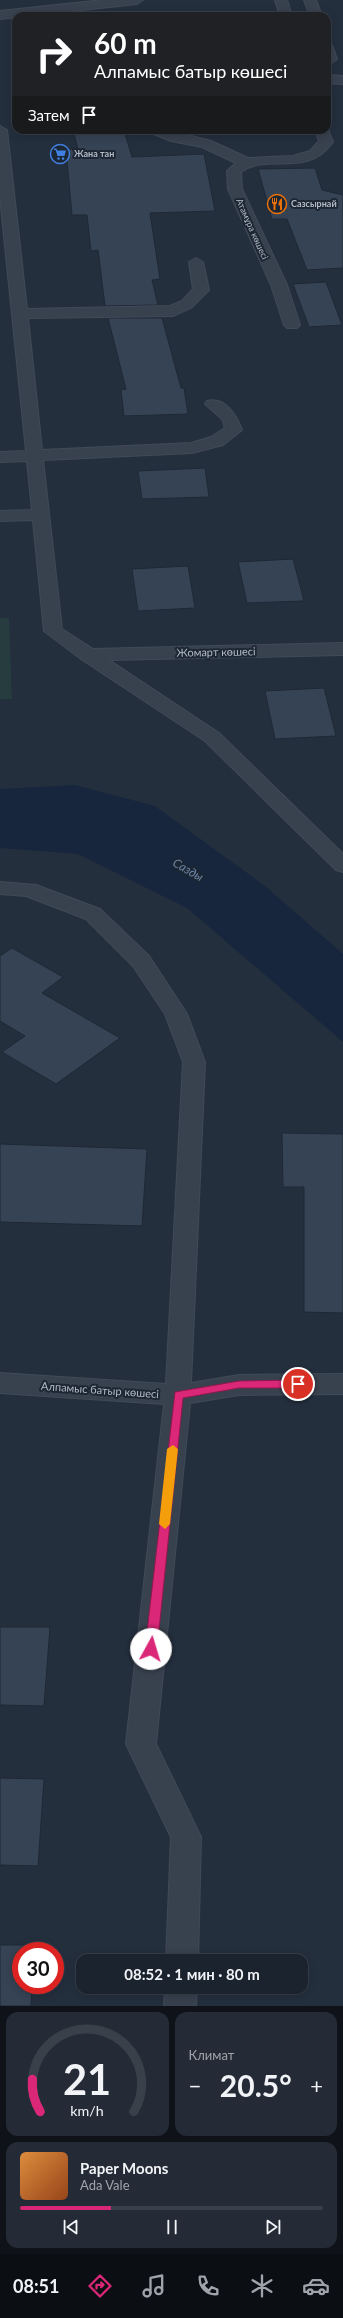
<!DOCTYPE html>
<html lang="ru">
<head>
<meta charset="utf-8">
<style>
  :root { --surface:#1b232e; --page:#242b36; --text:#f1f3f6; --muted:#a0a4aa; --line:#39404a; --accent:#db2777 }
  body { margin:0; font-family:Lato,sans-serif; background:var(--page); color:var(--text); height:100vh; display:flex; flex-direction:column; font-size:15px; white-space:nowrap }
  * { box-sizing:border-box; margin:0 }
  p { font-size:13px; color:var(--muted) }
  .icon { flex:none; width:22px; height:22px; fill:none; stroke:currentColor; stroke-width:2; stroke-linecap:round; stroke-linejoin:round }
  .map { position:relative; height:2006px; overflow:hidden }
  .panel { display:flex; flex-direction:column; gap:6px; padding:6px; background:#0f1319; flex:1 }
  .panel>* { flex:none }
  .hud { position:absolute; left:12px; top:12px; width:319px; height:122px; border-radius:12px; box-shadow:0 2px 10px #0003,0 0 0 1px var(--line); background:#202124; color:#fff; overflow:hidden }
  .speed { position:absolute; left:12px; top:1942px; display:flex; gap:8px; font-size:20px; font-weight:700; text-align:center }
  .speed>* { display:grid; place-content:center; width:52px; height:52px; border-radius:50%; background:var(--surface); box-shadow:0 2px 10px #0003,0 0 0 1px var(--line); line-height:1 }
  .speed .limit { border:6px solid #d22; background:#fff; color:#111 }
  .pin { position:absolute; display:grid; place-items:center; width:34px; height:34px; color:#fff; margin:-17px; border:2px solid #fff; border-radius:50%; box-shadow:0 1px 4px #0007 }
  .me { position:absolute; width:44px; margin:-22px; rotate:6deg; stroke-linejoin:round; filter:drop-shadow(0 0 3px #0008) }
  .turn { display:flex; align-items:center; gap:14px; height:84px; padding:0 16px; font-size:18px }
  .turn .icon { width:52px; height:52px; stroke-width:2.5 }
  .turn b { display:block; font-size:28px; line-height:34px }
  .then { display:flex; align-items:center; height:38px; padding:0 16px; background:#0003; gap:8px; font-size:15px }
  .big { font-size:30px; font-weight:700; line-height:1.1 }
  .panel .widget { flex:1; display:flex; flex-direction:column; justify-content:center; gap:6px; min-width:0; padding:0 14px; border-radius:12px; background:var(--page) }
  .panel .dial { align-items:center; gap:0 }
  .dial svg { height:104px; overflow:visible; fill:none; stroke:var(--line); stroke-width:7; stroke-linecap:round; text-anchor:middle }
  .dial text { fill:var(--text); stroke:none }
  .song { display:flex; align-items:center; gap:12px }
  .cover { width:48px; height:48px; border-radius:6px; background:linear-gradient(135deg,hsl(30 70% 55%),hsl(20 70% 35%)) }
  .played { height:4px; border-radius:2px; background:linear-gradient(90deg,var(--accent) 30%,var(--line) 30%) }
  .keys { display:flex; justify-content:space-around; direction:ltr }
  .heat { display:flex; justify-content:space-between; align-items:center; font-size:22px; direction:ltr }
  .panel .tiles { flex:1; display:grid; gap:6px; grid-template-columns:1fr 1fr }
  .widget:last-child { grid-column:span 2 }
  .trip { position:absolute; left:76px; top:1954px; width:232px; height:40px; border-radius:12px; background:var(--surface); box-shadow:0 2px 10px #0003,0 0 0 1px var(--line); font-weight:700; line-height:40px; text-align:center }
  .menu { display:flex; height:64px; justify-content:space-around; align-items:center; background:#0b0e12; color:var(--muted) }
  .menu .icon { width:28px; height:28px }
  .menu .on { color:var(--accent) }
  .menu b { font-size:18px; color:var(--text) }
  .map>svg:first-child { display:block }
  .green { fill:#263c3f }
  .water { fill:#17263c }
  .building { fill:#364354; stroke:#1f2835 }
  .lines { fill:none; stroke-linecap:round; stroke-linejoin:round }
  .minor-casing { stroke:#414a57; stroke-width:2 }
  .minor { fill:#38414e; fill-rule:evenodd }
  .route { fill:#db2777; stroke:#8e194d }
  .slow { fill:#f59e0b }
  .labels { text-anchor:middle; stroke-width:4; stroke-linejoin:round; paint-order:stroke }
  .far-poi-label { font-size:9px; font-weight:bold; fill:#b4bcc9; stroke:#1d2633; text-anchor:start }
  .far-street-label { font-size:9px; fill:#b4bcc9; stroke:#1d2633 }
  .street-label { font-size:11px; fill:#b4bcc9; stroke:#1d2633 }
  .water-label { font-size:12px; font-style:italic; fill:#6d86a8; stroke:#1d2633 }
</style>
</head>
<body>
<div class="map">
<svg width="343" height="2006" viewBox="0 0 343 2006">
  <rect width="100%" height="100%" fill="#242f3e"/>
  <path class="green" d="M0,618H9L12,699H0Z"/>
  <path class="water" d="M75,785L155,806L265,886L343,954V1042L187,908L78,854L0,848V789Z"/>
  <path class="building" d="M73,130H124L132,157L204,154L215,211L150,213L160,279L152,280L158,305L105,306L98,250L91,251L87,215H72L66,149H78Z
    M315,168L322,190L343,195V268L307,270L287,219H272L258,169Z
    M326,282L342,325L309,327L293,284Z
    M108,318H162L181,388H184L188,414L124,416L121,390L126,389Z
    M205,468L209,497L142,499L138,471Z
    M293,559L304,601L247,603L238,562Z
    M188,566L195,608L138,611L132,569Z
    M324,688L336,736L275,739L265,691Z
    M12,948L63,977L42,993L120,1038L56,1084L2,1052L25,1036L0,1021V956Z
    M282,1133L343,1134V1313L304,1312V1187H283Z
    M0,1144L147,1149L142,1226L0,1222Z
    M0,1627H50L44,1706L0,1705Z
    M0,1778L44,1779L38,1866L0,1865Z
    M0,1945H35L34,1951H21V1985H32L31,2006H0Z"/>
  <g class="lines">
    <defs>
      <path id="minor" d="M103,0H143L137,4L0,19V11Z
        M275,0H287L292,16H280Z
        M304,0H316L322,16H310Z
        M327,44L332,45L337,59L327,66Z
        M327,75L343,76V84L327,83Z
        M0,126L7,130L27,309L170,306L182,301L193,289L189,262L196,258L203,262L209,290L192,307L173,316L28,318L42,450L191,443L211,437L225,428L222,419L205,404L207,401C225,396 237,416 242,430L223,445L192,453L43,460L62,629L93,649L343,643V655L109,660L219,733L343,854V872L336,870L205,741L81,659L44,631L33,520L0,521V511L32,510L27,461L0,462V452L26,451L0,197Z
        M327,127L333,142C307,179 268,152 241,172L242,189L287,285L300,325L297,328H287L284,325L271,285L228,189L227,171L236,163L202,147L171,141L151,133L149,130H168L211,141L248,158L293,156L310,151L319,141L315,130H327Z
        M0,882L36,885L100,909L149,956L187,1014L205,1062L191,1383L239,1375L343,1374V1394L239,1395L190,1403L156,1744L201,1837L198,1961H166L171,1837L126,1744L164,1404L0,1393V1373L166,1384L183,1062L165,1014L133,966L86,919L26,896L0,894Z
        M165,1987H197L196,2006H164Z"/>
    </defs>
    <use href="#minor" class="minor-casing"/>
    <use href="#minor" class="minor"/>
  </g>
  <path class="route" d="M298,1380L304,1384L298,1388H239L183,1398L157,1649L155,1652H147L145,1649L175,1392L239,1381Z"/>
  <path class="slow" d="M173,1445L178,1449L170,1524L165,1529L159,1524L167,1449Z"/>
  <defs>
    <symbol id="supermarket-ring" viewBox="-11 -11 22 22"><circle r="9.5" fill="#1d2633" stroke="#3f7fe0" stroke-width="1.5"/><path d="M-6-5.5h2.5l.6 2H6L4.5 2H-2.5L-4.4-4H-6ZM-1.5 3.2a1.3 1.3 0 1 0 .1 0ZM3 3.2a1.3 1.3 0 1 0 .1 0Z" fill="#3f7fe0"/></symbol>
    <symbol id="restaurant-ring" viewBox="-11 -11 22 22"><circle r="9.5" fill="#1d2633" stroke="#e8710a" stroke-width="1.5"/><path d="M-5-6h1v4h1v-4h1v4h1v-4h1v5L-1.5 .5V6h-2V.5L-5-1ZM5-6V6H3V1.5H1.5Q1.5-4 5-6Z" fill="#e8710a"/></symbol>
  </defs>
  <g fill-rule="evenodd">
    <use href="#supermarket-ring" x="49" y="143" width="22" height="22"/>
    <use href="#restaurant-ring" x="266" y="193" width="22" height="22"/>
  </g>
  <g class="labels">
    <g class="far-poi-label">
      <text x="74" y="157">Жана тан</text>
      <text x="291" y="207">Сазсырнай</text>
    </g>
    <g class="far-street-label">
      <text transform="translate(252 229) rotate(66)" y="3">Атамұра көшесі</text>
    </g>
    <g class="street-label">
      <text transform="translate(216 652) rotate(-1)" y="4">Жомарт көшесі</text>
      <text transform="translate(100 1390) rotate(4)" y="4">Алпамыс батыр көшесі</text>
    </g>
    <g class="water-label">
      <text transform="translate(188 870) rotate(30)" y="4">Сазды</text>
    </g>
  </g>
</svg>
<div class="speed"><div class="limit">30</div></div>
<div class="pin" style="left:298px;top:1384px;background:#d93025"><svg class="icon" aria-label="arrive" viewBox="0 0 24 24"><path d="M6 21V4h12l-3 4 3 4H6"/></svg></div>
<svg class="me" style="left:151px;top:1649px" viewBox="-20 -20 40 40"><circle r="19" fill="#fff"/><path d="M0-13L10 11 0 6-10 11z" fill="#db2777"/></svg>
<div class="trip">08:52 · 1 мин · 80 m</div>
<div class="hud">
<div class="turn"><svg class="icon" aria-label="right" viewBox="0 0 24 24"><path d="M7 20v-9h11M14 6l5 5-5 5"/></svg><div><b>60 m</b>Алпамыс батыр көшесі</div></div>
<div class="then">Затем<svg class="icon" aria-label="arrive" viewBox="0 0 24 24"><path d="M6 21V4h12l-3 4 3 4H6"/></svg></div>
</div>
</div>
<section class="panel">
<div class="tiles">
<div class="widget dial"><svg viewBox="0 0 100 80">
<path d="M14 69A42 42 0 1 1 86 69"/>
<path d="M14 69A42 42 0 0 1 8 44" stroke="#db2777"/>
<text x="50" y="56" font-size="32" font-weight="700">21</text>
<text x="50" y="72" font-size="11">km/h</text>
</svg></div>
<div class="widget"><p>Климат</p>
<div class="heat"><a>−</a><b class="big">20.5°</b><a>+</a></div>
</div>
<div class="widget">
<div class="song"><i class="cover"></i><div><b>Paper Moons</b><p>Ada Vale</p></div></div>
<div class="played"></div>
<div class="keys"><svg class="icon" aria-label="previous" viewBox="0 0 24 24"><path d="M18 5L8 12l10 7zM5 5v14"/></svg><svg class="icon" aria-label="pause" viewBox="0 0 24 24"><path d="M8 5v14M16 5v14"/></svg><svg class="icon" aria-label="next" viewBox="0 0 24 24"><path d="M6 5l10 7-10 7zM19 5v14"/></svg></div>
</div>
</div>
</section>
<nav class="menu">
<b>08:51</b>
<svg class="icon on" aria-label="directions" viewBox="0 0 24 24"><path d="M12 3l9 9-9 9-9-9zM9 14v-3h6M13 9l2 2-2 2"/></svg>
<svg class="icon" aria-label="music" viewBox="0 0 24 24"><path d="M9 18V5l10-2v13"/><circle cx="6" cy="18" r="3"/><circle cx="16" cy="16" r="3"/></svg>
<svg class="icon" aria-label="phone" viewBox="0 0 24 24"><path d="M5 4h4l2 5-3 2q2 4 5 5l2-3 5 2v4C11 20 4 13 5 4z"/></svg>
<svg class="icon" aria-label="climate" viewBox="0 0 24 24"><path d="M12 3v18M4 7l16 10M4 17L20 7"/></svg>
<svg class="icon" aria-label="car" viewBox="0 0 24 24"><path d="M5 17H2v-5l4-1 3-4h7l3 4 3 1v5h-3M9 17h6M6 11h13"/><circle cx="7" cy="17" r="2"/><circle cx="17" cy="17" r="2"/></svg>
</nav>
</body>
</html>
